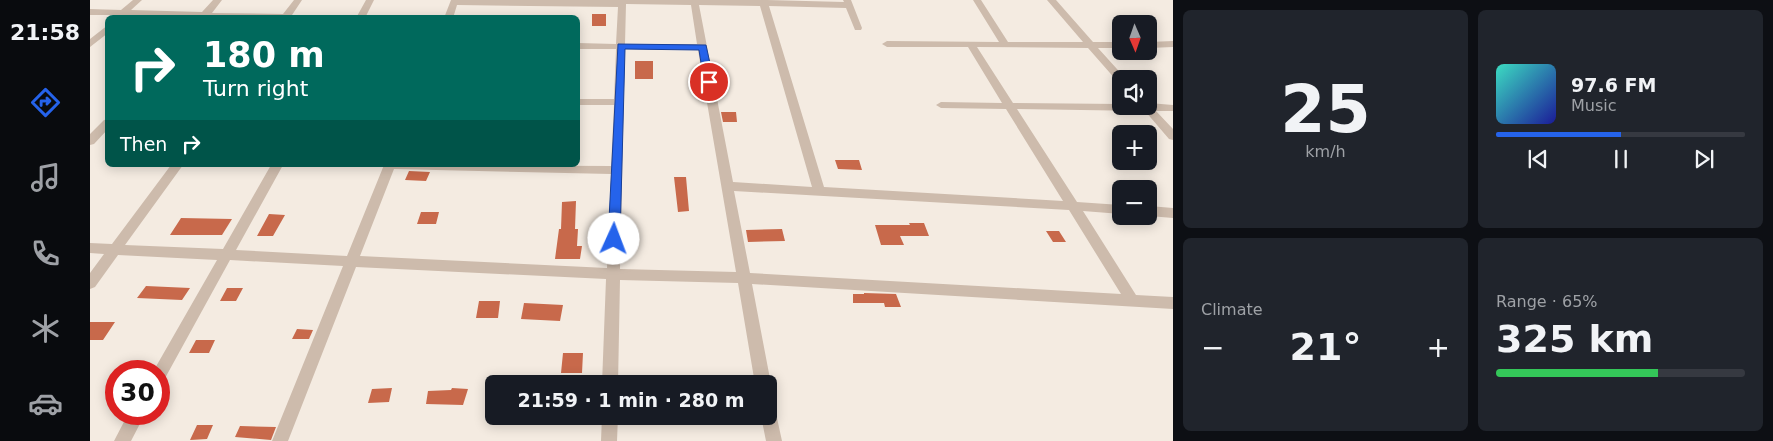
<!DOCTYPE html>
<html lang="en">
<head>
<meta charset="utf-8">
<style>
  :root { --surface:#171b24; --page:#20242c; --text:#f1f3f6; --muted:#9ea1a6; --line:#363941; --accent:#2563eb }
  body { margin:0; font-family:"DejaVu Sans",sans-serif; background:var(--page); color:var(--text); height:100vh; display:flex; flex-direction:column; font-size:19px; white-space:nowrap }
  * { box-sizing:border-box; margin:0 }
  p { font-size:16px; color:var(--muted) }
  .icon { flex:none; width:28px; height:28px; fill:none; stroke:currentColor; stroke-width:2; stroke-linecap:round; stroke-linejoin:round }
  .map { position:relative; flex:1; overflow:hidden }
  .panel { display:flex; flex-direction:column; gap:10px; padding:10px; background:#0d0f14; width:600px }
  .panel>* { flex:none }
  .top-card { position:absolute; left:15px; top:15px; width:475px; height:152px; border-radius:8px; box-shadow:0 2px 12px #0003; background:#00695c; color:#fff; overflow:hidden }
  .needle { width:32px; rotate:178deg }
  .buttons { position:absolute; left:1022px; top:15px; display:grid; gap:10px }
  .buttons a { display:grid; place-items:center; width:45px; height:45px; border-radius:8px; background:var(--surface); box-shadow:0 2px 12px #0003; font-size:25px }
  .speed { position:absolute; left:15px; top:360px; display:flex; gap:10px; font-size:25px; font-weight:700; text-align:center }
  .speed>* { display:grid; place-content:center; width:65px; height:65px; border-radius:50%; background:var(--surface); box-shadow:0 2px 12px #0003; line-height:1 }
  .speed .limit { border:8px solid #d22; background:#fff; color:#111 }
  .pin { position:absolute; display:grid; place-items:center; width:42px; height:42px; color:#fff; margin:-21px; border:2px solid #fff; border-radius:50%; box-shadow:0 1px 5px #0007 }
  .me { position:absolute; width:55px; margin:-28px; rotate:2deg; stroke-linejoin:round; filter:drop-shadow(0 0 4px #0008) }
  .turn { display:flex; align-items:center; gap:18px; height:105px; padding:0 15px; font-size:22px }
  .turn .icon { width:65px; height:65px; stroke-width:2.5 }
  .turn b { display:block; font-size:35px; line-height:42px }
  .then { display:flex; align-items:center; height:48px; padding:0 15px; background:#0003; gap:10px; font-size:19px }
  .big { font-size:38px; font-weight:700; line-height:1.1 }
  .panel .card { flex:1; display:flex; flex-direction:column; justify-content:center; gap:8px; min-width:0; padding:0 18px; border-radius:8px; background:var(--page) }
  .panel .dial { align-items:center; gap:0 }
  .dial b { font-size:65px; line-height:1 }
  .song { display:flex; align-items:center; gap:15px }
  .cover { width:60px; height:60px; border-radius:8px; background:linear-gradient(135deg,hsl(170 70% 55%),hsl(240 70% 35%)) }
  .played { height:5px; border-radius:2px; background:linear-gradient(90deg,var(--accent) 50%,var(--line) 50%) }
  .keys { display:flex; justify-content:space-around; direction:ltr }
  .heat { display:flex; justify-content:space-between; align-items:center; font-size:28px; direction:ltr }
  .charge { height:8px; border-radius:4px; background:linear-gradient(90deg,#34c759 65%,var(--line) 0) }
  .panel .tiles { flex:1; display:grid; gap:10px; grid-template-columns:repeat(2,1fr) }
  .trip { position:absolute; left:395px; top:375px; width:292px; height:50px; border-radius:8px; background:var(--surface); box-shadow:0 2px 12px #0003; font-weight:700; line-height:50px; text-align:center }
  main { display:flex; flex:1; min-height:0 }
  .tab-bar { display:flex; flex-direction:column; width:90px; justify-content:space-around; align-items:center; background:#090b0e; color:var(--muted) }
  .tab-bar .icon { width:35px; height:35px }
  .tab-bar .selected { color:var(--accent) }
  .tab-bar b { font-size:22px; color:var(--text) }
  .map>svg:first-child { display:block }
  .building { fill:#c8694b }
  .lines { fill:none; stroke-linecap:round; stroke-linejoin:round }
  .street { fill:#cdbbac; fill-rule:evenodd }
  .route { fill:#2563eb; stroke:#184099 }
</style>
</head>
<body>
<main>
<nav class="tab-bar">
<b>21:58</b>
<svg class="icon selected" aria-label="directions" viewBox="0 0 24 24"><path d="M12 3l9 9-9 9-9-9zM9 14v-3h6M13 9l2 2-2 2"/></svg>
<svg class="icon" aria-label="music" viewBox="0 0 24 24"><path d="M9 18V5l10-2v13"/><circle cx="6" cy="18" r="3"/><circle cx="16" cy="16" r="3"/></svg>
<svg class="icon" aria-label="phone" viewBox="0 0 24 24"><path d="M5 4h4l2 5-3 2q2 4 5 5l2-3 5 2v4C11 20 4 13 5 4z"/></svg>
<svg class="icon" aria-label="climate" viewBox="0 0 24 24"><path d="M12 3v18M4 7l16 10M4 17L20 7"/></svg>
<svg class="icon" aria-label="car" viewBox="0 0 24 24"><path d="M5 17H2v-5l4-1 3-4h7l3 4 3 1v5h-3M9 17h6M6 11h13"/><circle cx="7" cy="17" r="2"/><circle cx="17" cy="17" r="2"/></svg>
</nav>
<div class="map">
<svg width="1083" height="441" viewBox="0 0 1083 441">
  <rect width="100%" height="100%" fill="#f4ebe1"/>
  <path class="building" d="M502,14H516V26H502Z
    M545,61H563V79H545Z
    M631,112H646L647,122H633Z
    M745,160H769L772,170L748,169Z
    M319,171L340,172L336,181L315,180Z
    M584,177H596L599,211L588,212Z
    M486,201L485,229H488L487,246H492L490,259H465L469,229H471L472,202Z
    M331,212H349L346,224H327Z
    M179,214L195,215L183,236H167Z
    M91,218L142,219L132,235H80Z
    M819,223H834L839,236H810L814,245H791L785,225H820Z
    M692,229L695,241L658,242L656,230Z
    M956,231H969L976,242H963Z
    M56,286L100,288L92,300L47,298Z
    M137,288H153L146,301H130Z
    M774,293L806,294L811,307H795L794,303H763V294H774Z
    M389,301H410L408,318H386Z
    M434,303L473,305L470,321L431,319Z
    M0,322H25L13,340H0Z
    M207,329L223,330L219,339H202Z
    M106,340H125L119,353H99Z
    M473,353H493L492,373H471Z
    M302,388L299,402L278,403L282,389Z
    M362,388L378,389L373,405L336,404L338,391L361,390Z
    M107,425H123L117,439L100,440Z
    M150,426L186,427L181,440L145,437Z"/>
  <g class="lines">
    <path class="street" d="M43,0H52L41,10L112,12L123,0H132L122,13L193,14L204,0H212L202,15H229L233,18L36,16L31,18L27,15H0V9L31,10Z
      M276,0H284L275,18H266Z
      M361,0H677L754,2L753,0H761L772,28L771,30H765L756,8L679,6L734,187L973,201L916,109L851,108L846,105L851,102L912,103L878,47H797L792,44L797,41L909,42L883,0H891L918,42H993L957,0H966L1003,42H1031V48H1008L1036,79H1031V82L1027,81L998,48L887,47L923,103L1031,104V106H1059V103L1083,105V111H1066L1083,129V140L1079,139L1055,111L927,109L987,202L1031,205V214L993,211L1046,295L1083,297V309L662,284L681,384L679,389V384H665L648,283L530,280L528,384H512L516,279L266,267L198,441H182L253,266L140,260L74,380L69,382V371L64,370L127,260L28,255L5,287L0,289V273L14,254L0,253V243L22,244L81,165H93L35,245L133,249L181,165H193L146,250L257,256L294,165L521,166L524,105H488V99H524L526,49H488V43L526,44L528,7L367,5L363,18H354ZM536,4L601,5L607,44H535ZM609,5L670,6L722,187L643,182ZM535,49L608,50L646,272L530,269ZM304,169L521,174L517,268L270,256ZM644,191L979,210L1031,294L660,273Z
      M18,25V33L0,47V39Z
      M1083,41V47L1059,48V42Z
      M18,119V129L4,144L0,145V134L14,120Z
      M1059,206L1083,208V218L1059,216Z
      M679,406L685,409L692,441H676L671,416H679Z
      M38,414H55L41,441H24Z
      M512,416H528L527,441H511Z"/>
  </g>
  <path class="route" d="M528,44L616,45L624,82L619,84L614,82L609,50L535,49L530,239L524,244L518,239Z"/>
</svg>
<div class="buttons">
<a><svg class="needle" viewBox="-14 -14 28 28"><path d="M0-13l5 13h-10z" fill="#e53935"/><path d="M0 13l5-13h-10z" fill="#9ea1a6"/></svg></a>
<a><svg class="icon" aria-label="sound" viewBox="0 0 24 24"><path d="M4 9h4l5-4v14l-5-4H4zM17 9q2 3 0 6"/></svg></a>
<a>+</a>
<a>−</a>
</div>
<div class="speed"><div class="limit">30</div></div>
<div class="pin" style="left:619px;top:82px;background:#d93025"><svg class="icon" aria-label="arrive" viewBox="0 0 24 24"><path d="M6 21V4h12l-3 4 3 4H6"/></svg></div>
<svg class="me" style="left:524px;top:239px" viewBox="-20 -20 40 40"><circle r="19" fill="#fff"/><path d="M0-13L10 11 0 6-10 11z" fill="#2563eb"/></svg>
<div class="trip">21:59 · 1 min · 280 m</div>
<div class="top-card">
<div class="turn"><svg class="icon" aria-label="right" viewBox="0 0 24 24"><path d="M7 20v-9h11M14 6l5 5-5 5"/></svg><div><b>180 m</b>Turn right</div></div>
<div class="then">Then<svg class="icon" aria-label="right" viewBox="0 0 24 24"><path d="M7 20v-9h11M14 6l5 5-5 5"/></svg></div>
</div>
</div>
<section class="panel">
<div class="tiles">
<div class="card dial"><b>25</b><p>km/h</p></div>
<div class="card">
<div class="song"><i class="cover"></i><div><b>97.6 FM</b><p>Music</p></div></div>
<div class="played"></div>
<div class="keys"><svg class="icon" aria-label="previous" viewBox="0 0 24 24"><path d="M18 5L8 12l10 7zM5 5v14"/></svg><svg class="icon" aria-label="pause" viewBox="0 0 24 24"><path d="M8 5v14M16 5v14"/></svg><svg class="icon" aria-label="next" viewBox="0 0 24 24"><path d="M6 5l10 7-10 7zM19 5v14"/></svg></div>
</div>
<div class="card"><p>Climate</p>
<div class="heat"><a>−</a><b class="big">21°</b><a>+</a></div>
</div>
<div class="card"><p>Range · 65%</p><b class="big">325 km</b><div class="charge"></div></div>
</div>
</section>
</main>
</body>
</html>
